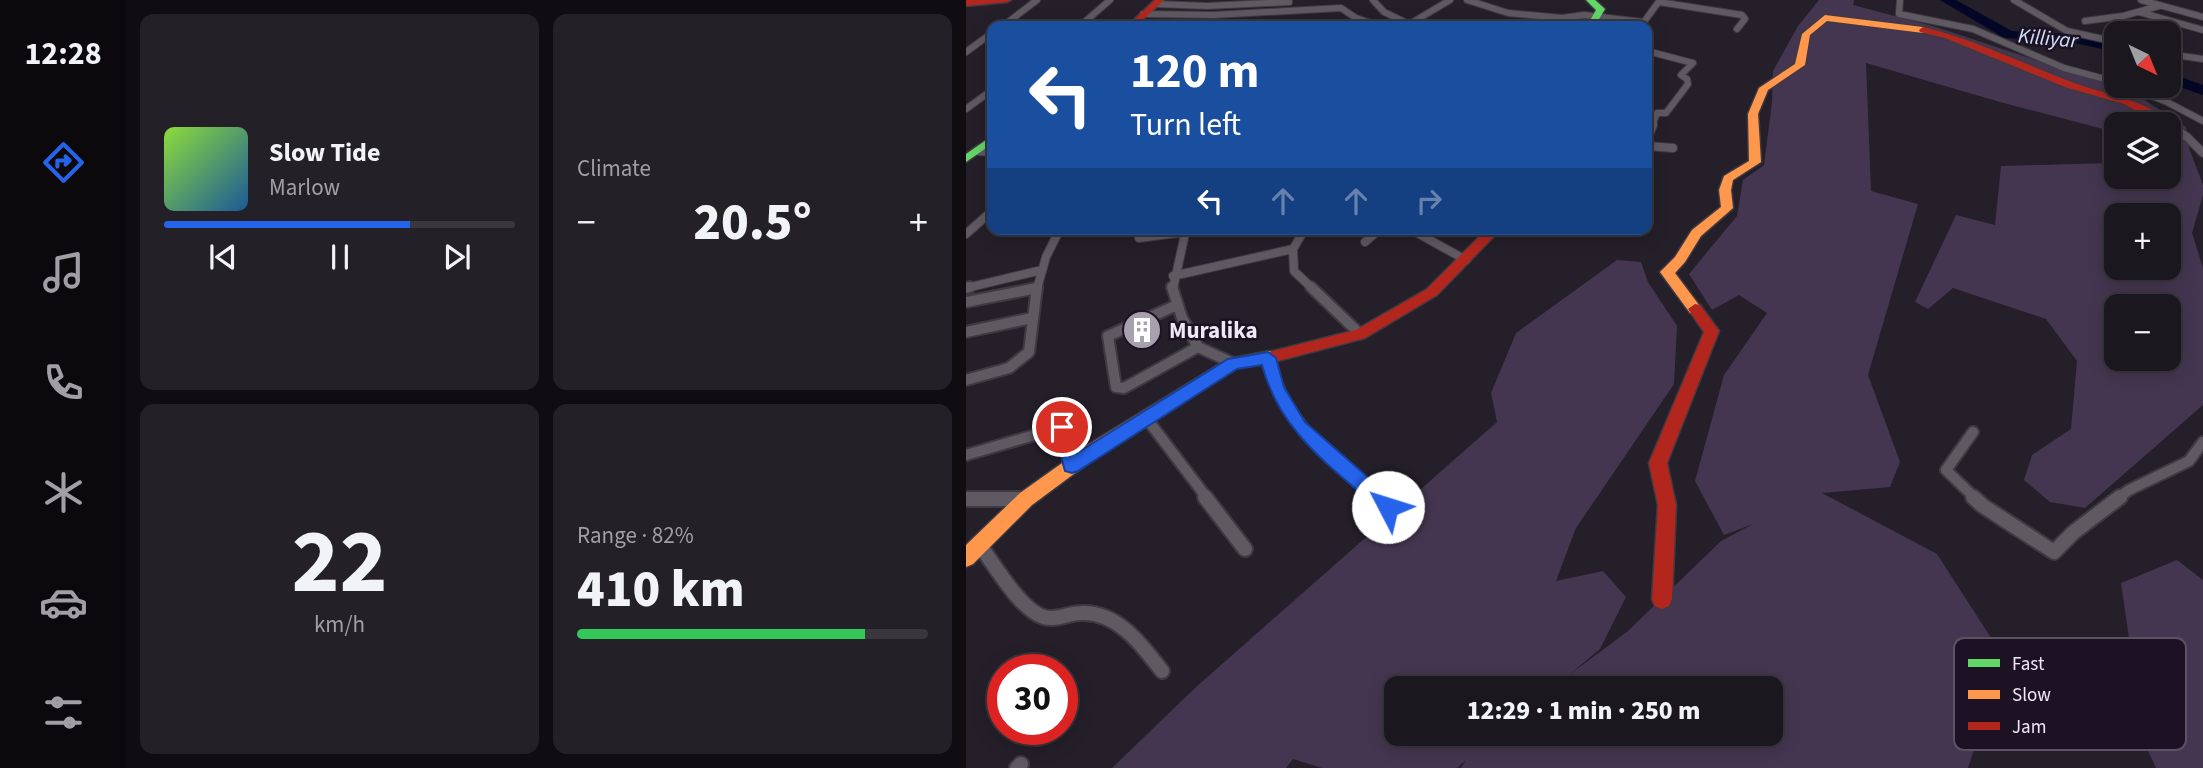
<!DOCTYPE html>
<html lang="en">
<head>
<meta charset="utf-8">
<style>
  :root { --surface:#1b171f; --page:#242028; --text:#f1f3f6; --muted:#a09fa4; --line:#39363d; --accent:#2563eb }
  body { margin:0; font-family:"Source Sans 3",sans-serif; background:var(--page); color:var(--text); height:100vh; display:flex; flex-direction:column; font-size:26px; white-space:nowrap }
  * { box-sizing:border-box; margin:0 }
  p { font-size:23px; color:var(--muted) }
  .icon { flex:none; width:38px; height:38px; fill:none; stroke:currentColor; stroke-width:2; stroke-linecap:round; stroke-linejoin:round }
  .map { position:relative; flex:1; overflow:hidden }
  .panel { display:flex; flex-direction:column; gap:14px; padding:14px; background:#0f0d11; width:840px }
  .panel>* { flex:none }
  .top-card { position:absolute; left:21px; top:21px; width:665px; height:214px; border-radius:14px; box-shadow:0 4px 18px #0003,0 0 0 2px var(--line); background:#1a4fa0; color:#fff; overflow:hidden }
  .needle { width:46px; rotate:137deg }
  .buttons { position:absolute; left:1138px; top:21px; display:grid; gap:14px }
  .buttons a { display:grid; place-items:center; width:77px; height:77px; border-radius:14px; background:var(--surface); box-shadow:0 4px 18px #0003,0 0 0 2px var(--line); font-size:35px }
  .speed { position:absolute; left:21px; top:654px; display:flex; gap:14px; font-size:35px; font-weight:700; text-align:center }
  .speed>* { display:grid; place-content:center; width:91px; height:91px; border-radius:50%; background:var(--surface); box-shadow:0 4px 18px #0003,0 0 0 2px var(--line); line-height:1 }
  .speed .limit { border:10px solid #d22; background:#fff; color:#111 }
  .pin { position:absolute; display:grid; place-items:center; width:60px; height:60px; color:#fff; margin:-30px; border:4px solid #fff; border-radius:50%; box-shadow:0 2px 7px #0007 }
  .me { position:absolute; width:77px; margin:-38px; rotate:310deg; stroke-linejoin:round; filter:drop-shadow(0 0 5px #0008) }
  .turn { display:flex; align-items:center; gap:24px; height:147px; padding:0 28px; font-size:32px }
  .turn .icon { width:91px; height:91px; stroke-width:2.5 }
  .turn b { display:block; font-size:49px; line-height:60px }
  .lanes { display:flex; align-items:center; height:66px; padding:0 28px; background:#0003; justify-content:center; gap:35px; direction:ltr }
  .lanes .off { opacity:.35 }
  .big { font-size:52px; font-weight:800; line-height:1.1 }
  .panel .widget { flex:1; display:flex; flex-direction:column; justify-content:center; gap:10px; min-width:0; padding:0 24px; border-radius:14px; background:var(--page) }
  .panel .dial { align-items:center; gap:0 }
  .dial b { font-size:91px; line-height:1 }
  .song { display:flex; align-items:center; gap:21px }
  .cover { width:84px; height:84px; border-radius:10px; background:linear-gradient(135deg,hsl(90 70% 55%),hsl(210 70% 35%)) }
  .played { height:7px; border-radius:4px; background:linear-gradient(90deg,var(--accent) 70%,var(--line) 70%) }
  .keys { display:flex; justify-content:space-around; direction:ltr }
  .heat { display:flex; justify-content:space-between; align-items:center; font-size:38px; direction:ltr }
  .charge { height:10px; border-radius:5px; background:linear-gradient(90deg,#34c759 82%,var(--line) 0) }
  .panel .tiles { flex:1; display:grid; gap:14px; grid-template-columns:repeat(2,1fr) }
  .trip { position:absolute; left:418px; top:676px; width:399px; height:70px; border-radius:14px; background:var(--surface); box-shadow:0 4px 18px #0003,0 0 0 2px var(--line); font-weight:800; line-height:70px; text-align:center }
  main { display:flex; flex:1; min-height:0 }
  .tab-bar { display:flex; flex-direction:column; width:126px; justify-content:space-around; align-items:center; background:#0b090c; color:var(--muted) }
  .tab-bar .icon { width:49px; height:49px }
  .tab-bar .on { color:var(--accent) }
  .tab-bar b { font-size:32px; color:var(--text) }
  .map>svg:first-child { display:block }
  .green { fill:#443650; fill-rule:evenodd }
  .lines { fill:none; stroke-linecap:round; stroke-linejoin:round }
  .river { fill:#030627; fill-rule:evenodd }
  .street-far3-casing { stroke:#3f3a42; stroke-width:8 }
  .street-far2-casing { stroke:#3f3a42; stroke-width:10 }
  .street-far1-casing { stroke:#3f3a42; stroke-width:14 }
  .street-casing { stroke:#3f3a42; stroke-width:18 }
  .fast-casing { stroke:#3f3a42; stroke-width:3 }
  .slow-casing { stroke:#3f3a42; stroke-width:3 }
  .jam-casing { stroke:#3f3a42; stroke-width:3 }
  .street-far3 { stroke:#5f5a62; stroke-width:6 }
  .street-far2 { stroke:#5f5a62; stroke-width:8 }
  .street-far1 { stroke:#5f5a62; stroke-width:10 }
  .street { stroke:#5f5a62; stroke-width:14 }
  .fast { fill:#63d668; fill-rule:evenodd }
  .slow { fill:#ff974d; fill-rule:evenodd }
  .jam { fill:#b3261e; fill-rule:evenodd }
  .route { fill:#2563eb; stroke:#184099; stroke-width:2 }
  .labels { text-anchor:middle; stroke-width:5; stroke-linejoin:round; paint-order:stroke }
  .far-water-label { font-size:21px; font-style:italic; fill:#cfe1fd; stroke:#1c1223 }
  .poi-label { font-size:23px; font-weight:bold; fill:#eee7f4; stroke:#1c1223; text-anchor:start }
  .key { fill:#1c1223; stroke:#5b5262; stroke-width:2 }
  .key-label { font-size:19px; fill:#eee7f4 }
</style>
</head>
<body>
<main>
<nav class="tab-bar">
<b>12:28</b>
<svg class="icon on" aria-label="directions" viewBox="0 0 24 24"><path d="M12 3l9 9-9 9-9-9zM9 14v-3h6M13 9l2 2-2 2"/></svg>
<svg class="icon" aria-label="music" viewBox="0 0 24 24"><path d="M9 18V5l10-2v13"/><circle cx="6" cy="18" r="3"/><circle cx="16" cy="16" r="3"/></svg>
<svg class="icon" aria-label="phone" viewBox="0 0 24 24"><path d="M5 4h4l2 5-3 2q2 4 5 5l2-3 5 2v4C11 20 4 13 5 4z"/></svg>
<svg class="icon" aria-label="climate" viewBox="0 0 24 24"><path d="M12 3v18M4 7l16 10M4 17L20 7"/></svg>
<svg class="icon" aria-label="car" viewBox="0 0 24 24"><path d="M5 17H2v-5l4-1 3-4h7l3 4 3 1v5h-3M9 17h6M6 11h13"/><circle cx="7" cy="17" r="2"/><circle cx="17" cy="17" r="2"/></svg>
<svg class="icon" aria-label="filters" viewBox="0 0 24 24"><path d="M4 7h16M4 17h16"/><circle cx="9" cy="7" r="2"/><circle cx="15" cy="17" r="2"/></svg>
</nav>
<section class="panel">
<div class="tiles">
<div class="widget">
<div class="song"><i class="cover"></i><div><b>Slow Tide</b><p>Marlow</p></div></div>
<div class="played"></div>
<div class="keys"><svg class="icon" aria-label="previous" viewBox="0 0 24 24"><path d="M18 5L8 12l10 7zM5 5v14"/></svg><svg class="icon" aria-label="pause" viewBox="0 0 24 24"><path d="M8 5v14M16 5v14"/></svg><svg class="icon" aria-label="next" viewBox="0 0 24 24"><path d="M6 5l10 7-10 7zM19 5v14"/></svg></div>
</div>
<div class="widget"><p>Climate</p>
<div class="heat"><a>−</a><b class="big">20.5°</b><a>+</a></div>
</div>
<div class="widget dial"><b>22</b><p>km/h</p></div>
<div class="widget"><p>Range · 82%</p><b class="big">410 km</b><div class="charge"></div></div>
</div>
</section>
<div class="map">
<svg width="1237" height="768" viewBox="0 0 1237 768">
  <rect width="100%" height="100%" fill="#241f29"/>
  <path class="green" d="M853,0H888L887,5L970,27L1166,92L1220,127L1223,148L1237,185V195L1226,233L1237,268V405L1119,508L1084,502L1058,480L1066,455L1105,429L1111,361L1080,319L987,288L962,309L949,302L990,215L1029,225L1035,166L1146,163L1141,130L1034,102L900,63L905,191L952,204L902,375L934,462L924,487L856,493L971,554L1038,658L1002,768H495L500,760L491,768H356L327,759L320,768H146L230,687L531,422L525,393L550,333L651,260L675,262L682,282L711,326L708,384L610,528L590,581L637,571L660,597L634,649L603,675L662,631L755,541L787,524L758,535L729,481L758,375L801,313L773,295L746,310L723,274L771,216L777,180L798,165L806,102L807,71L832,26ZM1150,124H1202V177H1150ZM1150,215H1202V268H1150ZM1150,306H1202V359H1150ZM430,688H805V733H430Z
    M1211,560L1237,580V768H1190L1178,742L1155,583Z"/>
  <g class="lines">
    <path class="river" d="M974,0H990L1046,31L1104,34L1150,44V52L1104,42L1038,38Z
      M1202,65L1210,68L1212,76L1237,85V95L1202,83Z"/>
    <defs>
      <path id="street-far3" d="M407,0L418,12L447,26
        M501,0L542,13L596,18L618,15L677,22
        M934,0L933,14L1007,29L1098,68L1150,82
        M1048,0L1101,31L1150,42
        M1175,0L1237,17
        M693,2L776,15L779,19L771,29
        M190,4L241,6L323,2
        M1173,12L1237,30
        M177,14L248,15L375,8L390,18L413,26
        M1119,21L1157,16L1193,6
        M442,25L484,0
        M37,26L71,0
        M114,26L144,0
        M675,26L694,0
        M681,51L727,63L715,75L721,79L722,84L700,113H691L686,126
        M0,52L26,33
        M1202,54L1237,59
        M1160,86L1201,102L1237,121
        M0,109L26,90
        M1202,125L1204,126"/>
      <path id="street-far2" d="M1202,125L1221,137L1237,153
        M681,140L687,125
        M681,146L707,148
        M12,151L26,152
        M339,229L327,249L328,271L347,289
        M444,229L500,260
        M0,234L26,211
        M173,238L219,232
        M399,242L414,229
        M207,276L327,249
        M0,288L76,270
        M67,289L71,288
        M71,289L80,257L94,229
        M207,289L220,229"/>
      <path id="street-far1" d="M206,287L216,318L232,347L267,363
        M345,287L394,334
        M0,288L4,287
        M0,302L71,288
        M211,305L142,336L150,387L158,388L232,347
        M0,332L66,318
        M302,358C320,427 362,453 412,498
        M0,380L43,368L63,352L71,287
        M181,419L241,498
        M1007,432L980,470L1009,498
        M0,455L96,427L106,466
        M1152,498L1163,490L1223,461L1237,442"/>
      <path id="street" d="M239,497L279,549
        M410,497L422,507
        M1007,497L1017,506L1088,552L1108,532L1154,497
        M0,499H60
        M13,544C28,564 54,610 78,617C90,621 103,613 115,613C151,611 176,645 196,671
        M51,768L55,764"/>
      <path id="fast" d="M620,0H629L639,9L629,26H621L630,10Z
        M26,136V144L0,162V154Z"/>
      <path id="slow" d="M859,15L957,27L961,30L957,33L861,21L844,35L839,65L802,90L792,114L795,162L767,180L765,190L767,208L735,236L719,262L709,273L736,309L729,314L724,313L694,272L709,257L726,230L755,207L753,190L758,176L783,161L782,114L793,88L829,64L836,34Z
        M304,351L312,357L309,361L271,368L132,456L66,505L7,564L0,567V545L54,493L120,446L262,359Z"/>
      <path id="jam" d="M0,0H45L41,2L0,6Z
        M189,0H198L170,26H161Z
        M957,27C1008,39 1055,63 1103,81C1138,95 1178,98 1206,124L1202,127V124H1194L1158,104L1099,87L979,38L954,32L953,30Z
        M521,229H535L471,295L399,338L304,363L299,361L296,357L299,353L390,330L461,289Z
        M729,304L734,305L753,331L701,463L710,505L706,599L703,606L696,609L689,606L686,599L692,505L683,463L738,332L722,309Z"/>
    </defs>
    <use href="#street-far3" class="street-far3-casing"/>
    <use href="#street-far2" class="street-far2-casing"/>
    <use href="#street-far1" class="street-far1-casing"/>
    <use href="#street" class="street-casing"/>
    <use href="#fast" class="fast-casing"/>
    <use href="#slow" class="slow-casing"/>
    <use href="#jam" class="jam-casing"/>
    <use href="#street-far3" class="street-far3"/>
    <use href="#street-far2" class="street-far2"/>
    <use href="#street-far1" class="street-far1"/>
    <use href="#street" class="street"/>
    <use href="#fast" class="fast"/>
    <use href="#slow" class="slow"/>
    <use href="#jam" class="jam"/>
  </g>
  <path class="route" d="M302,352L310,358L318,387L339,422L429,501L431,507L429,512L422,515L416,512C366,467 314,433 296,365L271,369L112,471L106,473L99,471L87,427L90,422H102L111,453L262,359Z"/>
  <defs>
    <symbol id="building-disc" viewBox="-11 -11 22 22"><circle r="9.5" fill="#a7a1ad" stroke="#1c1223"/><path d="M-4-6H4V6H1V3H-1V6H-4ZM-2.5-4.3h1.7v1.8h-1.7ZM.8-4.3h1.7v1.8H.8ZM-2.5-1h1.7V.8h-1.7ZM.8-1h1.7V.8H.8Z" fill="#fff"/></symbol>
  </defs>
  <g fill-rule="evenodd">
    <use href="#building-disc" x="154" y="308" width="44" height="44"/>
  </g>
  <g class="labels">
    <g class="far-water-label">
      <text transform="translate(1082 38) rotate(5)" y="7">Killiyar</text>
    </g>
    <g class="poi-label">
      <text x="203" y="338">Muralika</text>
    </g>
  </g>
  <rect x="988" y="638" width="232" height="112" rx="10" class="key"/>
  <rect x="1002" y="659" width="32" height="8" fill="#63d668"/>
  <rect x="1002" y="690" width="32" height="9" fill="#ff974d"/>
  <rect x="1002" y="722" width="32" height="8" fill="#b3261e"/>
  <g class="key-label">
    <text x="1046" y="670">Fast</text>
    <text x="1046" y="701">Slow</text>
    <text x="1046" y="733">Jam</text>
  </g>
</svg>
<div class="buttons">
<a><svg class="needle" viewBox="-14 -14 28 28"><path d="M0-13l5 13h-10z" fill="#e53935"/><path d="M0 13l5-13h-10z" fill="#a09fa4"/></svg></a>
<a><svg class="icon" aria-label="layers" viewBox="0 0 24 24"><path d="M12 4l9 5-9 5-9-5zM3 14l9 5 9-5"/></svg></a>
<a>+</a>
<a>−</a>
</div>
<div class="speed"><div class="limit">30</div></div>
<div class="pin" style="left:96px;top:427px;background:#d93025"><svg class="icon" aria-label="arrive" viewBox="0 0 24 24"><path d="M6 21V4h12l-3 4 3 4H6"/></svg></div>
<svg class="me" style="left:422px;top:507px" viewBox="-20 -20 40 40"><circle r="19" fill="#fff"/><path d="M0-13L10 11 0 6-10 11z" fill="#2563eb"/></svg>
<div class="trip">12:29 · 1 min · 250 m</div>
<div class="top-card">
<div class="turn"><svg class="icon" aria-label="left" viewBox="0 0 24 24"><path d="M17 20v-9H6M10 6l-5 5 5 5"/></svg><div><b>120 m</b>Turn left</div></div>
<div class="lanes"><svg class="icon" aria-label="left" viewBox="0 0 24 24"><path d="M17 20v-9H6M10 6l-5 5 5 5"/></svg><svg class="icon off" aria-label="ahead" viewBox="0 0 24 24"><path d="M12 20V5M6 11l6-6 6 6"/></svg><svg class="icon off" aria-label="ahead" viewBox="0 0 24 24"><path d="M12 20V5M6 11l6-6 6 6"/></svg><svg class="icon off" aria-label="right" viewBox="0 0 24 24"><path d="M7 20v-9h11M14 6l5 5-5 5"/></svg></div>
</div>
</div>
</main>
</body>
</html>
